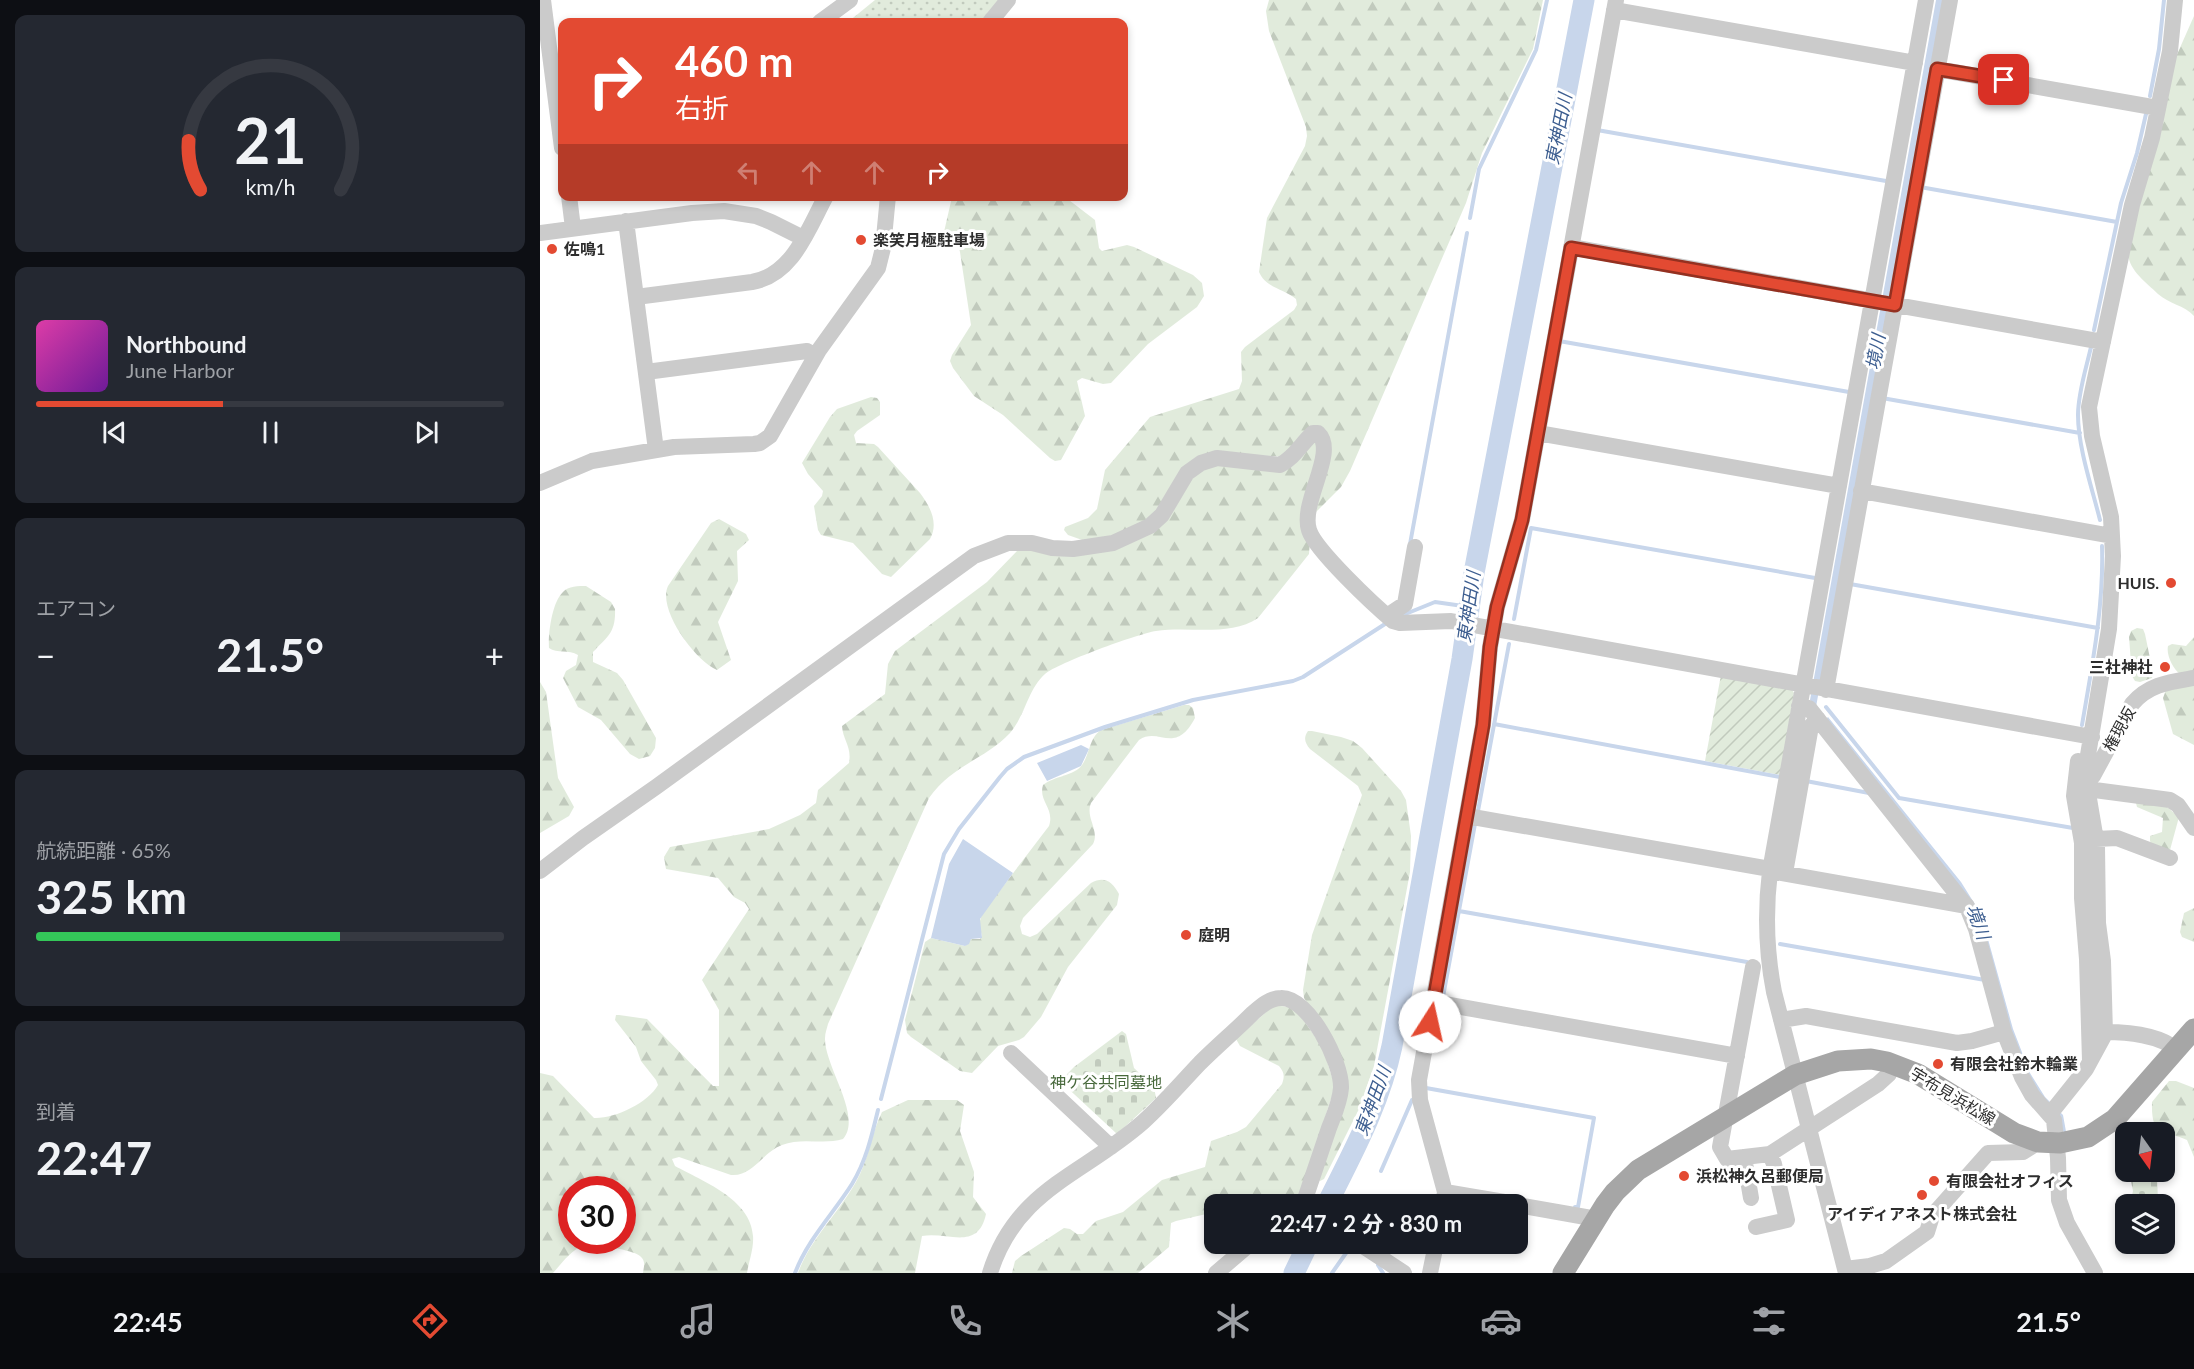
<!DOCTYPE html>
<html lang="ja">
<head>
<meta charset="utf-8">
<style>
  :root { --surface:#171b24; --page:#242831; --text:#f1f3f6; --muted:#9ea1a6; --line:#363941; --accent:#e34a32 }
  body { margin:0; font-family:Lato,"Noto Sans JP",sans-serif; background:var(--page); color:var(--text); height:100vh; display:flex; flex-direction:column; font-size:22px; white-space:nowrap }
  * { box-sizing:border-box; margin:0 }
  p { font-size:20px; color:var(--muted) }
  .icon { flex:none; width:33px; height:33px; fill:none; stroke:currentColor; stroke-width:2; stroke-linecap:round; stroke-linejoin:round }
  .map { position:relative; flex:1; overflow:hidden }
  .side { display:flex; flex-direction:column; gap:15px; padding:15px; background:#0d0f14; width:540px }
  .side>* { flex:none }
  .hud { position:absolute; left:18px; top:18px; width:570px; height:183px; border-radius:12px; box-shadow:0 3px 9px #0003; background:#e34a32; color:#fff; overflow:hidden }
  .needle { width:39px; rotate:166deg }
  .tools { position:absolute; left:1575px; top:1122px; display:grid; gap:12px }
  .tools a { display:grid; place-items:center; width:60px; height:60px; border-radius:12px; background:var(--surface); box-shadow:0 3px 9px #0003; font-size:30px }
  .speed { position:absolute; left:18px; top:1176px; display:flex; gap:12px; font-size:30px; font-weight:700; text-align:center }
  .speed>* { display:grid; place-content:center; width:78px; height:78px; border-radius:50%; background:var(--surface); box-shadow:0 3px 9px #0003; line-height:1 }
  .speed .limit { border:9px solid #d22; background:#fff; color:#111 }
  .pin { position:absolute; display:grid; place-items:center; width:51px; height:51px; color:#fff; margin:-26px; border-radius:12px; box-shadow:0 3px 9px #0006 }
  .me { position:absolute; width:66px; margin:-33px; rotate:10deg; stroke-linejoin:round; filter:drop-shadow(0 0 4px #0008) }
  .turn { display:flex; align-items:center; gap:21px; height:126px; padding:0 18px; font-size:27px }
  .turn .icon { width:78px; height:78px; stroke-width:2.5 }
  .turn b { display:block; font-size:42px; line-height:51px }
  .lanes { display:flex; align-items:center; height:57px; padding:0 18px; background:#0003; justify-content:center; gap:30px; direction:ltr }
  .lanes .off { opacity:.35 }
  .big { font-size:45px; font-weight:700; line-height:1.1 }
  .side .tile { flex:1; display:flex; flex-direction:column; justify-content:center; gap:9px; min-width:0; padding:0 21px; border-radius:12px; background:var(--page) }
  .side .dial { align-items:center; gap:0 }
  .dial svg { height:156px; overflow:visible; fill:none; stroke:var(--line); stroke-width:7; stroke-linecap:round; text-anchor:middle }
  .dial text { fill:var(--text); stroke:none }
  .song { display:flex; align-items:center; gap:18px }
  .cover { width:72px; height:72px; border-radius:9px; background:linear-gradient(135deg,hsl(320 70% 55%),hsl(280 70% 35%)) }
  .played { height:6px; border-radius:3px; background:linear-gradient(90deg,var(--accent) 40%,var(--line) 40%) }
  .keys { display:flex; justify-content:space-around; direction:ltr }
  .heat { display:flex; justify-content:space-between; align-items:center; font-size:33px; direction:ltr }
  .charge { height:9px; border-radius:4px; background:linear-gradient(90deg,#34c759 65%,var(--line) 0) }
  .trip { position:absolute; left:664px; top:1194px; width:324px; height:60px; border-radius:12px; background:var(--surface); box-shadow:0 3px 9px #0003; font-weight:700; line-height:60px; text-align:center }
  .tab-bar { display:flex; height:96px; justify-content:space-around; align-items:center; background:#090b0e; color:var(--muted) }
  .tab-bar .icon { width:42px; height:42px }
  .tab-bar .on { color:var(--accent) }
  .tab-bar b { font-size:27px; color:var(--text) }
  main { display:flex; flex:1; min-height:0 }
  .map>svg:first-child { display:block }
  .forest { fill:url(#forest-firs); fill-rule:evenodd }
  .cemetery { fill:url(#cemetery-stones) }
  .park { fill:url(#park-dots) }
  .garden { fill:url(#garden-furrows) }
  .water { fill:#c8d6eb }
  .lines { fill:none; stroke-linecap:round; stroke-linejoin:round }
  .stream { stroke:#c8d6eb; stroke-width:4 }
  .river { stroke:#c8d6eb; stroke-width:21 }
  .minor { stroke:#cbcbcb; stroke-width:16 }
  .major { stroke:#a6a6a6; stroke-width:21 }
  .route-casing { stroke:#943020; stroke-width:15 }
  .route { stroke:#e34a32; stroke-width:10 }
  .poi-dot { fill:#e34a32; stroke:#fff; stroke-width:2 }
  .labels { text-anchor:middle; stroke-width:6; stroke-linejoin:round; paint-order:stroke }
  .poi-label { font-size:16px; font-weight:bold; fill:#2e2e2e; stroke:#fff; text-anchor:start }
  .street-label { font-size:16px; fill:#2e2e2e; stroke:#fff }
  .park-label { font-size:16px; fill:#48693c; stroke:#fff }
  .water-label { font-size:18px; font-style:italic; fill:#3d5e90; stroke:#fff }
</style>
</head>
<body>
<main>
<section class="side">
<div class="tile dial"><svg viewBox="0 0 100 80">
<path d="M14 69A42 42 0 1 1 86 69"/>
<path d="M14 69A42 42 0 0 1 8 44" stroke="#e34a32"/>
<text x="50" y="56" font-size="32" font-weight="700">21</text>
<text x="50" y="72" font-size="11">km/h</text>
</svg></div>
<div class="tile">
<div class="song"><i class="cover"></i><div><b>Northbound</b><p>June Harbor</p></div></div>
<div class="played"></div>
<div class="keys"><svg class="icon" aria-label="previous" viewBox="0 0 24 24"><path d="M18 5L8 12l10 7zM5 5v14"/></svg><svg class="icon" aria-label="pause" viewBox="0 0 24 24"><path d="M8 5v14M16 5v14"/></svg><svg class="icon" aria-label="next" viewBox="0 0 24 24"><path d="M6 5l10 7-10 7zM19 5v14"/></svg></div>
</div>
<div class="tile"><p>エアコン</p>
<div class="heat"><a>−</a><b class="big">21.5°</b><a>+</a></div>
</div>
<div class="tile"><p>航続距離 · 65%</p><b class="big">325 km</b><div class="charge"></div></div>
<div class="tile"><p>到着</p><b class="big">22:47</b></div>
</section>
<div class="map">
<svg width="1654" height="1273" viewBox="0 0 1654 1273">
  <defs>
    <pattern id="forest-firs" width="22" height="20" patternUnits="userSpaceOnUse" patternTransform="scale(1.5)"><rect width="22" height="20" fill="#e1ebdc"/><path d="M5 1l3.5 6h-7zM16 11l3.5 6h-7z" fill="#c1cabd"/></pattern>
    <pattern id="cemetery-stones" width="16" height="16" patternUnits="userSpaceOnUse" patternTransform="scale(1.5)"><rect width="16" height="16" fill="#e1ebdc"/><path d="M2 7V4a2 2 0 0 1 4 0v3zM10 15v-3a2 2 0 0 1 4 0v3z" fill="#c1cabd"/></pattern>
    <pattern id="park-dots" width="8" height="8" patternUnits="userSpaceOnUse" patternTransform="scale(1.5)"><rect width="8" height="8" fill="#e1ebdc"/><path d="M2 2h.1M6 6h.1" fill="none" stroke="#c1cabd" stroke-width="1.8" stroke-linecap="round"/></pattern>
    <pattern id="garden-furrows" width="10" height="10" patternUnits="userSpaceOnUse" patternTransform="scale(1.5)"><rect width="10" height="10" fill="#e1ebdc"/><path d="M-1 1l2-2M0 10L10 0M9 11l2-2" fill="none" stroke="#c1cabd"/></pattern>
  </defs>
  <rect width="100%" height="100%" fill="#fff"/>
  <path class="forest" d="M729,0H1003L993,49L942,153L926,203L810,471L801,487L776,512L785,434L745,457L677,453L619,512L590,532L545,541L528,535L524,530L525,527L548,518L557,509L565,470L610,417L699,389L702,381L701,352L705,347L754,310L757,305L756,299C744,289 726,288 719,272L727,218L765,146L767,136L766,127L729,31L726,11Z
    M1654,16V316C1644,305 1629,304 1618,294C1606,282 1589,271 1588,253L1635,59Z
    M412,197H525L555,220L559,248L562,251L587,245L594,247L653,275L662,283L664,296L657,307L608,344L571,383L563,384L542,378L537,381L545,416L521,460L515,461L510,458L463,415L434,396L413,368L410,361L412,355L431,325L420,252L418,245L404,232Z
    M331,397L337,398L340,402V415L317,431L314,435L316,443L334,444L338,447L380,493C390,506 399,523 390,539L351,577L342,574L313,543L281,535L278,530L274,506L282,496L283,491L268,474L262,463L290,417L297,409Z
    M778,439L769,554L718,618C690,637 649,626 616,631C597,634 518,663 505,674C488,689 485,716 470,733C446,759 412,765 389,798L288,1024C287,1028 285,1033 285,1038C284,1066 323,1116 303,1139C284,1145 261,1137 242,1145C223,1152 212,1177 191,1175L139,1157L132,1159L135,1166C162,1181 211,1199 213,1236C214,1248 209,1261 207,1273H103C104,1266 106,1261 100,1256C92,1249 49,1243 40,1247C29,1253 21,1264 13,1273H0V1073L13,1076L54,1118C74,1119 108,1103 118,1085L116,1080L101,1061L96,1047L75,1020L76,1015H79L107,1019L173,1086H179V1010L162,980L209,909L205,903L194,897L178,878L126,869L124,857L130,847L229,829L260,815L276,803L278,790L309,763C312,746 303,741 302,726L345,694L348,664L355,651L447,582L477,551L594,540L650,476L678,462L731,469ZM32,1190H82V1240H32Z
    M179,519L206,534L209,540L197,551L198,581L178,622L191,660L177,670C155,661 117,609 128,586L171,523Z
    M46,586L71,602L75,609C76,633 67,637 53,652V662L77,673L83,680L116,738L115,748L110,756L99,759L90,754L61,720L38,707L23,678L26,671L36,665L38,655C29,649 17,654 9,648C8,634 12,602 23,592C28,586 39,586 46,586Z
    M1597,628L1603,629L1605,634L1613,673L1612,678L1600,682L1595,681L1592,676L1589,637L1591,631Z
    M1654,637V672L1640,674C1633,669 1626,655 1628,646L1632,644L1646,646Z
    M0,682L6,692L18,778L34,807L29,816L0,833Z
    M1654,684V745L1633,734L1623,698L1626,690Z
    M644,705H649L653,708L655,718C635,756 619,726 599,740L551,803C545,818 560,830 553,844L483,918L480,926L482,934L490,937L497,934L551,883C564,876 572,881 579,894L577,905L528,967L501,1017L484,1037L479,1040L458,1046L432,1073L420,1071L371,1037L367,1033L365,1020L385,942L391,938L425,946L431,939H440L442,936L439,924L442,914L509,826C515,808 498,801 503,785C514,776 534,776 542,765C550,754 549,738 561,730Z
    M768,731H772L801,737L813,741L822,748L861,791L866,800L871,836L870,872L834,1066L819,1109L784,1179L780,1181L778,1179L805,1100L793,1042L764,998L763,990L772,935L822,795L818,786L770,749C765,743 763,738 768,731Z
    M1621,802L1639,817L1630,850L1612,846L1610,841V836L1622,832L1623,818L1597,807L1596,803Z
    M1654,908V942L1642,937L1640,932L1644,913Z
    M734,1005L755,1008L783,1048L795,1087L760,1193L756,1200L746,1204H675V1212L636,1221L631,1223L629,1247L598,1273H472L475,1261L481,1256L524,1228L530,1229L537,1234H543L556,1221L583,1212L622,1180L665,1167L671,1141L697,1132L706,1127L742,1084C745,1076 744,1072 739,1066L700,1046L696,1039Z
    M1629,1081H1636L1654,1088V1157L1647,1140C1623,1129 1611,1138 1612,1102Z
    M368,1100H417L424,1105L420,1131L434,1172L433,1197L446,1214C438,1252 407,1231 382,1236L375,1273H258C271,1238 298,1214 316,1182C329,1159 331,1134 342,1112Z"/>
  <path class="cemetery" d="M582,1031L586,1034L594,1068L614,1087L616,1098L577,1134L520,1081L534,1067Z
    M1589,1172H1617L1618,1204H1590L1593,1191Z"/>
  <path class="park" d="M335,0H460L443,22H308Z"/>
  <path class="garden" d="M1181,675L1251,688L1254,693L1240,775L1165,761Z"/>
  <path class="water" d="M1396,0H1403L1276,707L1270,700Z
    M1288,717L1421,882L1441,914L1473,1029L1490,1073L1505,1097L1523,1115L1527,1137L1497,1092L1470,1030L1442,927L1286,719Z
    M541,745L549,749L541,766L507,781L497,763Z
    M423,839L473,873L440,919L442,938L431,939L429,944L425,946L391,938L409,864Z"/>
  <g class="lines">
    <path class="stream" d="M1610,96L1619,49L1624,0
      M1057,130L1346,181
      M1380,187L1577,222
      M930,218L939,169L996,50L1007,0
      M1554,330L1581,203L1597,153L1606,114
      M1019,341L1309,392
      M1551,347C1546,369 1538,393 1538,415C1538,447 1552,488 1560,520
      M1342,398L1540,433
      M870,544L927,233
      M1310,584L1558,628
      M863,615L895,602L930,607
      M974,619L991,528L1275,578
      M1286,707L1359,798L1533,828
      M954,724L1240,777
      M1542,725C1552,666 1564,606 1562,546
      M1266,781L1329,793
      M938,811L969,644
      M919,911L1207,962
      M1240,944L1445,980
      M903,997L935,824
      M886,1088L1054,1118L1038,1207H1035
      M341,1099L404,854L419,829L460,777L467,769L484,757L565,727L653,700L753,681L763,677L845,624
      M841,1171L872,1100
      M835,1244L846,1250L845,1252
      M839,1263L838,1265L843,1273
      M255,1273C268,1239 293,1214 312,1184C326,1161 332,1135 338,1110
      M792,1273L811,1246"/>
    <path class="river" d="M787,1204C813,1152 840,1103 852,1046L922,659L934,573L1044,0
      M754,1273L768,1244"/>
    <path class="minor" d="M3,0L22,148
      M1074,10L1375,63
      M280,22L310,0
      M450,22L468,0
      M1397,69L1618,108
      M29,196L33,228
      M86,221L116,450
      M0,233L152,213L184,211L216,216L231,222L263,238
      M1031,247L1563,342
      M96,297L212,282C253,275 268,229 286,196
      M106,372L267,351L275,356
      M998,433L1299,486
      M0,483L52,461L134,447L214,444L220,443L230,436L279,350L338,268L343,248L348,196
      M1321,491L1572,536
      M847,616L865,604L875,547
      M1286,690L1410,0
      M1259,706L1269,708L1427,907L1436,929L1464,1032L1482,1077L1492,1095L1514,1120L1518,1158L1519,1200L1527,1223L1555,1273
      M1538,761L1534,796L1542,843V898L1547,959L1550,1061
      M1546,781L1553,776L1592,704C1609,684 1630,682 1654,678
      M1547,789L1630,800L1638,805L1654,828
      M927,816L1230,869
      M1556,839L1577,838L1630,858
      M0,871L43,838L116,787L434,556L468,543H492L512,548L533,549L573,543L610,526L622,515L647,473L661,463L677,458L740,465C755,457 761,444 773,433H778C798,452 760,502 769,530C775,550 835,606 853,621L860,623L911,621L1552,737
      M1230,871L1427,906
      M1245,873L1271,726L1278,719
      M1213,967L1180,1147L1187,1159L1230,1154L1338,1084L1349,1074L1352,1064
      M893,1002L1197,1056
      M1241,1020L1266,1016L1417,1043L1432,1041L1464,1032
      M1565,1032C1587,1032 1620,1035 1637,1050
      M471,1053L571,1147
      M1510,1114L1546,1069L1565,1034L1563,961L1558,923L1557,846L1546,781L1548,755L1569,629L1573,556L1571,517L1552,436L1549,407L1592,205L1612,138L1630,51L1635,0
      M1204,1157L1211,1198
      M905,1192L976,1204
      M903,1204L905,1192L880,1100L879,1080L943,725L950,647L957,607L982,520L1076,0
      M978,1205L1057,1219
      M1216,1227L1247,1220L1234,1164L1230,1154
      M820,1244L864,1273
      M1305,1269L1330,1266L1346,1261L1387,1232L1392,1216L1448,1153L1483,1152L1491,1147L1493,1140
      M450,1273C476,1189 543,1175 603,1122C623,1104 641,1083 660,1063C677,1046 696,1030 713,1013C721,1006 730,998 741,998C769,997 802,1063 801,1088C800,1102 794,1115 789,1128C781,1152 773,1175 765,1199V1204
      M676,1273L710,1244
      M890,1273L896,1244
      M1306,1273L1234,992C1226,951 1225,912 1230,871L1386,0"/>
    <path class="major" d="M1023,1273L1065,1205L1075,1192L1098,1170L1255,1075L1298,1061L1331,1059L1347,1062L1378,1074L1474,1133L1498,1142L1520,1143L1548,1137L1575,1119L1654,1029"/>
  </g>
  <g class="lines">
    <defs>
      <path id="route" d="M890,1022L943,725L950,647L957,607L982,520L1031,248L1355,305L1397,69L1464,80"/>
    </defs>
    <use href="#route" class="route-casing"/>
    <use href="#route" class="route"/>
  </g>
  <g class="poi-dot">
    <circle cx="321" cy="240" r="6"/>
    <circle cx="12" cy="249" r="6"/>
    <circle cx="1631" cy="583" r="6"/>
    <circle cx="1625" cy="667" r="6"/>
    <circle cx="646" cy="935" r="6"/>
    <circle cx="1398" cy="1064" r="6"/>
    <circle cx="1144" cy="1176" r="6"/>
    <circle cx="1394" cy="1181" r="6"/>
    <circle cx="1382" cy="1195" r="6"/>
  </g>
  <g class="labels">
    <g class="poi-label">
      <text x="333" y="246">楽笑月極駐車場</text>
      <text x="24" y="255">佐鳴1</text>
      <text x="1619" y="589" text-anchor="end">HUIS.</text>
      <text x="1613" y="673" text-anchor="end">三社神社</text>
      <text x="658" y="941">庭明</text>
      <text x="1410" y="1070">有限会社鈴木輪業</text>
      <text x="1156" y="1182">浜松神久呂郵便局</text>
      <text x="1406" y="1187">有限会社オフィス</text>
      <text x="1382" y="1220" text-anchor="middle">アイディアネスト株式会社</text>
    </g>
    <g class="street-label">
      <text transform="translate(1579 729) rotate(-61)" y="6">権現坂</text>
      <text transform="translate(1413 1096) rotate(31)" y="6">宇布見浜松線</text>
    </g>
    <g class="park-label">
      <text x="566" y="1088">神ケ谷共同墓地</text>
    </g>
    <g class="water-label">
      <text transform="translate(1019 129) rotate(-79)" y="6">東神田川</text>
      <text transform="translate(1336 352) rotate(-80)" y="6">境川</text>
      <text transform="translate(929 607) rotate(-82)" y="6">東神田川</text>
      <text transform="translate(1438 922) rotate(70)" y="6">境川</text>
      <text transform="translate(833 1101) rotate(-70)" y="6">東神田川</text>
    </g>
  </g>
</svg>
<div class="tools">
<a><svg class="needle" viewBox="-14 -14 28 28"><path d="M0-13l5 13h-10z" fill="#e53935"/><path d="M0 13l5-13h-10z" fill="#9ea1a6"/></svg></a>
<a><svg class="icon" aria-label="layers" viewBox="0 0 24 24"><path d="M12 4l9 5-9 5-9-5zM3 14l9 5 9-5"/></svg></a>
</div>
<div class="speed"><div class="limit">30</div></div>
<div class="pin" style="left:1464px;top:80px;background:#d93025"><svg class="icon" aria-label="arrive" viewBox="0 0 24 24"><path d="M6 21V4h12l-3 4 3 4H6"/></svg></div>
<svg class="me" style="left:890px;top:1022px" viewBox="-20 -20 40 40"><circle r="19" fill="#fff"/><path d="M0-13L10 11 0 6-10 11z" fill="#e34a32"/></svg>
<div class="trip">22:47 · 2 分 · 830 m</div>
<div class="hud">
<div class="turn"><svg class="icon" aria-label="right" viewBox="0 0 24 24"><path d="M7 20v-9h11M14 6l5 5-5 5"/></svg><div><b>460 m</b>右折</div></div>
<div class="lanes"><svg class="icon off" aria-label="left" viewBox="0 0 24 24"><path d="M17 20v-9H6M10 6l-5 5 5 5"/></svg><svg class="icon off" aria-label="ahead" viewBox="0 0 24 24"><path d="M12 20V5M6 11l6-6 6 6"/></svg><svg class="icon off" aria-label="ahead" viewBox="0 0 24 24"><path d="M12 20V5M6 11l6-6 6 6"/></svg><svg class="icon" aria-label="right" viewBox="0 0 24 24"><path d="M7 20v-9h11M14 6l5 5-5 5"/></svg></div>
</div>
</div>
</main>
<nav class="tab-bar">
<b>22:45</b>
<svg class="icon on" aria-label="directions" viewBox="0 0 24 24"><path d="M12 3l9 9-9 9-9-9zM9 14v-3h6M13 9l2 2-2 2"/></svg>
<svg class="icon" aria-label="music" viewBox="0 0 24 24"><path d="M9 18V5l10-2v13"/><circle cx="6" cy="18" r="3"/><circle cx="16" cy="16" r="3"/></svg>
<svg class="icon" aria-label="phone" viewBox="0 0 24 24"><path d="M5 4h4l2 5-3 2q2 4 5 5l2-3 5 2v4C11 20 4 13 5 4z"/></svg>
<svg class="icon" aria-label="climate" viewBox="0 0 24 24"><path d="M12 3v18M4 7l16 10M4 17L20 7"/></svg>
<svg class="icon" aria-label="car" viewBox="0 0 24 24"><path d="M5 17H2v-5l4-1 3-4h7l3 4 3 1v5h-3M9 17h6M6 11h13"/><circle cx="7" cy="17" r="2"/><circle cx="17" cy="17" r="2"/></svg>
<svg class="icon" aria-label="filters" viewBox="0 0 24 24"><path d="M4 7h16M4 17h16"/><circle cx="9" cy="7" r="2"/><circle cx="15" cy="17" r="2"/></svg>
<b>21.5°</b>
</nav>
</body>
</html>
